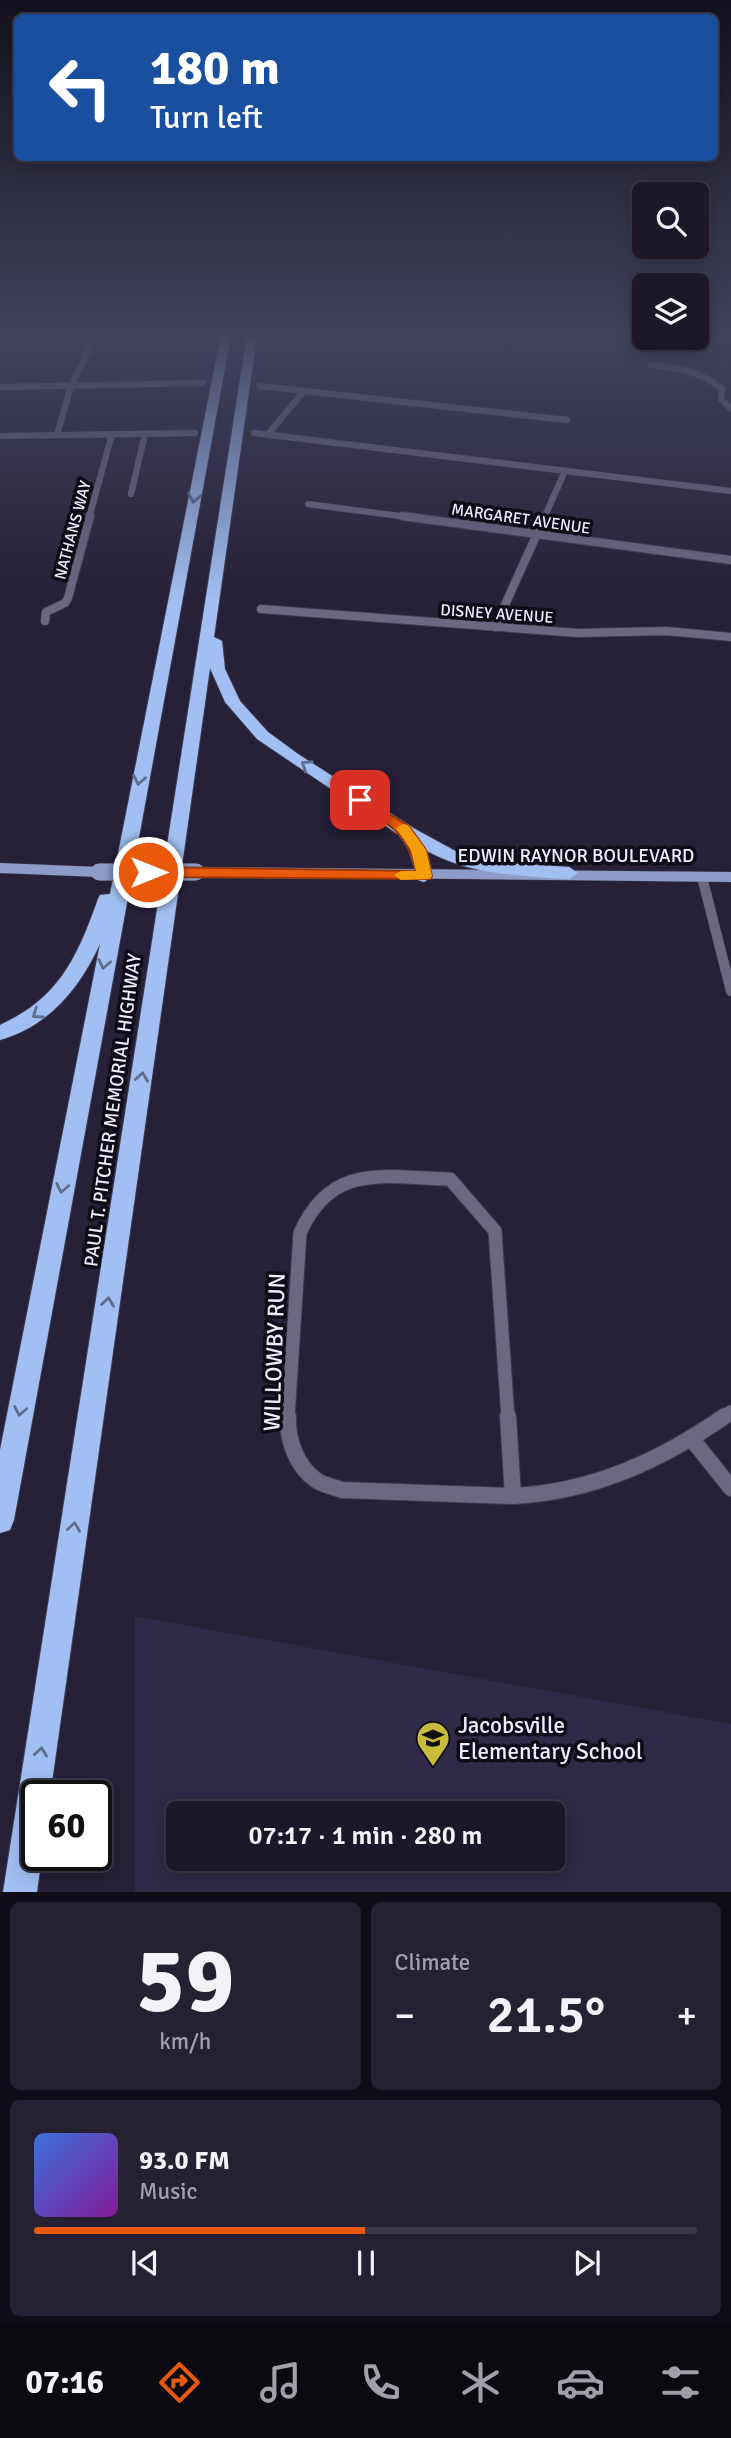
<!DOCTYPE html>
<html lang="en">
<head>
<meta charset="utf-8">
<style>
  :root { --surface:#1c182a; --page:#252132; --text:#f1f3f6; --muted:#a0a0a8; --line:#3a3747; --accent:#ea580c }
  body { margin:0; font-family:Signika,sans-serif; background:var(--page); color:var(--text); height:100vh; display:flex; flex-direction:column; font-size:26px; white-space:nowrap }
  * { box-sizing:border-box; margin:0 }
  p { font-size:23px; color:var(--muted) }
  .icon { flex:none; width:38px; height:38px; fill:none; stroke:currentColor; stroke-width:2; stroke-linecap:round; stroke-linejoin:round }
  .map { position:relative; height:1892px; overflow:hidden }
  .drawer { display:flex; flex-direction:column; gap:10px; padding:10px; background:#0f0d17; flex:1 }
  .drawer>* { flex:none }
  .hud { position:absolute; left:14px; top:14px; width:704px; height:147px; border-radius:10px; box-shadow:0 4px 18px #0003,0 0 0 2px var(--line); background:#1a4fa0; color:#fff; overflow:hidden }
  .fabs { position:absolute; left:632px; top:182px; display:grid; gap:14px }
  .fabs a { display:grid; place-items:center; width:77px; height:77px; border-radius:10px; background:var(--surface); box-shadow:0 4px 18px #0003,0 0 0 2px var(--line); font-size:35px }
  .speed { position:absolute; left:21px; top:1780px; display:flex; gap:14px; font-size:35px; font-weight:700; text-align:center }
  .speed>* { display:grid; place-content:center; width:91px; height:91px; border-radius:50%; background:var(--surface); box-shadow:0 4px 18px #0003,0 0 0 2px var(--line); line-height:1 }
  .speed .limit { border:4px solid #111; border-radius:10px; background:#fff; color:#111 }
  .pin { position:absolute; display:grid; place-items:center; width:60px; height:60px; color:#fff; margin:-30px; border-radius:14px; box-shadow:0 4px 10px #0006 }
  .me { position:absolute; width:77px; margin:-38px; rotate:90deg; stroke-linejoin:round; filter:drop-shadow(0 0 5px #0008) }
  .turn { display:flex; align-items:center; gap:24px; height:147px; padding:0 21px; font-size:32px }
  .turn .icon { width:91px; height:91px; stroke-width:2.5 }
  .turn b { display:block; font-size:49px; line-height:60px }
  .big { font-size:52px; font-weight:600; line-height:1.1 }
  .drawer .tile { flex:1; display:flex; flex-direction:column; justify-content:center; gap:10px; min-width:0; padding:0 24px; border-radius:10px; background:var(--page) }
  .drawer .dial { align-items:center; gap:0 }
  .dial b { font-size:91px; line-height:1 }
  .song { display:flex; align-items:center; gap:21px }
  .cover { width:84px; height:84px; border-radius:10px; background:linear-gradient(135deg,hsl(220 70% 55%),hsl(290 70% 35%)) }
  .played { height:7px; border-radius:4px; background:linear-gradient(90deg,var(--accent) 50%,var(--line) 50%) }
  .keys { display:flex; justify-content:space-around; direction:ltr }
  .heat { display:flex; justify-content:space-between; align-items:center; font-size:38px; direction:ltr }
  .drawer .tiles { flex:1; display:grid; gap:10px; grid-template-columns:1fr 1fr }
  .tile:last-child { grid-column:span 2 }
  .trip { position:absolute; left:166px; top:1801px; width:399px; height:70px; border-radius:10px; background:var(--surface); box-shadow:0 4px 18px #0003,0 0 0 2px var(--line); font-weight:600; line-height:70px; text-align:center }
  .tab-bar { display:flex; height:112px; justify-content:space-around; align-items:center; background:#0b0a11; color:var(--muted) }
  .tab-bar .icon { width:49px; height:49px }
  .tab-bar .on { color:var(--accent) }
  .tab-bar b { font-size:32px; color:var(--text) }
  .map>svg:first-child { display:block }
  .built { fill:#302947; fill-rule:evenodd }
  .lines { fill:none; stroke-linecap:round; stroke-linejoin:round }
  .street-far4-casing { stroke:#403b4f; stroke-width:7 }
  .street-far3-casing { stroke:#403b4f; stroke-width:10 }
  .street-far2-casing { stroke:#403b4f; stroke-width:11 }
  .street-far1-casing { stroke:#403b4f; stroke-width:15 }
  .street-casing { stroke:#403b4f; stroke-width:18 }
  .primary-casing { stroke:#403b4f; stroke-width:1 }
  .highway-casing { stroke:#403b4f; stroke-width:2 }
  .street-far4 { stroke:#6d6784; stroke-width:6 }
  .street-far3 { stroke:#6d6784; stroke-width:8 }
  .street-far2 { stroke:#6d6784; stroke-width:10 }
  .street-far1 { stroke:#6d6784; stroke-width:13 }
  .street { stroke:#6d6784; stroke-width:16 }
  .primary { fill:#8c9cc6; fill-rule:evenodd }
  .highway { fill:#a1bff2; fill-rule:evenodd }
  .primary-bridge-casing { stroke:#403b4f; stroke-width:18; stroke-linecap:butt }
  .primary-bridge { stroke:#8c9cc6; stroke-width:17 }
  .oneway { stroke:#5f6e8f }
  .route { fill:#ea580c; stroke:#983908; stroke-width:2 }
  .slow { fill:#f59e0b }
  .labels { text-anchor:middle; stroke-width:7; stroke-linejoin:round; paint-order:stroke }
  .far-street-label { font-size:16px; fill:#efecfc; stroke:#0e0c16 }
  .street-label { font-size:19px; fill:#efecfc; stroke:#0e0c16 }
  .near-street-label { font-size:23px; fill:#efecfc; stroke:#0e0c16 }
  .near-poi-label { font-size:23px; fill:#efecfc; stroke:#0e0c16; text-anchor:start }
</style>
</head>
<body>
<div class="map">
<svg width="731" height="1892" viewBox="0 0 731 1892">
  <rect width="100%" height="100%" fill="#262038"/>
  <path class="built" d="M135,1616L731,1724V1892H135ZM178,1813H553V1858H178Z"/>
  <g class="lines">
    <defs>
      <path id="street-far4" d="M651,365C677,368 701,371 722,389L721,399L731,409
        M260,386L567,420
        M0,387L203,383
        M254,433L731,491
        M268,434L304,391
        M57,435L71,386L96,335
        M0,436L195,433
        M131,494L145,434
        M308,504L415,518
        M89,518L112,434
        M544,518L565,471"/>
      <path id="street-far3" d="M402,516L731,560
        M261,609L578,633L666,631L731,637
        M45,621L46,612L65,603L68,598L90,516
        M495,627L545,516"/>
      <path id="street-far2" d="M702,877L731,991"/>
      <path id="street-far1" d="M288,1418L300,1233C332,1161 385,1178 450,1179L495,1231L508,1418
        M722,1418L731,1412"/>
      <path id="street" d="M288,1416C287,1439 296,1466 316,1480C323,1485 334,1487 342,1490L513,1496L508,1416
        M691,1438L731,1488
        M513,1496C592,1492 660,1461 725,1416"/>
      <path id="primary" d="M0,863L99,867L107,872L99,877L0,873Z
        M196,867L731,872V882L190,876L188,872Z"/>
      <path id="highway" d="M221,335H231L14,1520L10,1530L0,1533V1450L100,944C79,989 49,1026 0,1040V1025C59,998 77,958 98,899L100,895L110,894Z
        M247,335H257L214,637L222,641L225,669L240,701L268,732L298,754L415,829L459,853L493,862L569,867L578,873L569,879C520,876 471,875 427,851L433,876L424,882L418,880L409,850L399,835L257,739L225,702L210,668L50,1796H37V1855H42L37,1892H3Z"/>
    </defs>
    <use href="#street-far4" class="street-far4-casing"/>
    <use href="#street-far3" class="street-far3-casing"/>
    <use href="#street-far2" class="street-far2-casing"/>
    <use href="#street-far1" class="street-far1-casing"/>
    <use href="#street" class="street-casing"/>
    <use href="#primary" class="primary-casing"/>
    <use href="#highway" class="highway-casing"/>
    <use href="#street-far4" class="street-far4"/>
    <use href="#street-far3" class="street-far3"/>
    <use href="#street-far2" class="street-far2"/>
    <use href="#street-far1" class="street-far1"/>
    <use href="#street" class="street"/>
    <use href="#primary" class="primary"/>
    <use href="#highway" class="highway"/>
    <defs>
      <path id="primary-bridge" d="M99,872H196"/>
    </defs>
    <use href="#primary-bridge" class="primary-bridge-casing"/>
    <use href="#primary-bridge" class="primary-bridge"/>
  </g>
  <defs><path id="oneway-chevron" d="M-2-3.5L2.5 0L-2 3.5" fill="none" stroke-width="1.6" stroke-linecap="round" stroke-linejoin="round" transform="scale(1.75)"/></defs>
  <g class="oneway">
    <use href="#oneway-chevron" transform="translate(194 498) rotate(101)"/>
    <use href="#oneway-chevron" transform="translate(306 765) rotate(-147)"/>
    <use href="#oneway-chevron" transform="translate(139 780) rotate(101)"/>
    <use href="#oneway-chevron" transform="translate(104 964) rotate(101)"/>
    <use href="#oneway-chevron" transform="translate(37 1014) rotate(145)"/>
    <use href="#oneway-chevron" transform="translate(142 1077) rotate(-82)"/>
    <use href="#oneway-chevron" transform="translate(62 1188) rotate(101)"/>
    <use href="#oneway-chevron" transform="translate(108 1302) rotate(-82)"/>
    <use href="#oneway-chevron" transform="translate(20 1411) rotate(101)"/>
    <use href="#oneway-chevron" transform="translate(74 1527) rotate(-82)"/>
    <use href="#oneway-chevron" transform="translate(41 1752) rotate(-82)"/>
  </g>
  <linearGradient id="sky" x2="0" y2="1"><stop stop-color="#15121f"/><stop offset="0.56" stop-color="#41425e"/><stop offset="1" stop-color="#41425e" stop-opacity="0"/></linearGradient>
  <rect width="731" height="600" fill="url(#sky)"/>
  <path class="route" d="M360,796L409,826L426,850L432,876L430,879L148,877L140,872L148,867L416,871C407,830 388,825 356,803V797Z"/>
  <path class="slow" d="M403,824L408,825L426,850L432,876L430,879L401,880L394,875L401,871H416L411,850L396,828Z"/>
  <defs>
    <symbol id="school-pin" viewBox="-11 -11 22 30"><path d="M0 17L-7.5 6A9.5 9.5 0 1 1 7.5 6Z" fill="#c7bb3c" stroke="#0e0c16"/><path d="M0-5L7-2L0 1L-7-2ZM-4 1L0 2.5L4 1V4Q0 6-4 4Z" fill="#111"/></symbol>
  </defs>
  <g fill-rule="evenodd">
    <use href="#school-pin" x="414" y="1719" width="38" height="52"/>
  </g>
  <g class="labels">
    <g class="far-street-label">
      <text transform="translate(521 518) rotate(8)" y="6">MARGARET AVENUE</text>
      <text transform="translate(72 530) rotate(-75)" y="6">NATHANS WAY</text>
      <text transform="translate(497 613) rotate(4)" y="6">DISNEY AVENUE</text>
    </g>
    <g class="street-label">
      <text x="576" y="862">EDWIN RAYNOR BOULEVARD</text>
      <text transform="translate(112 1110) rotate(-82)" y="7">PAUL T. PITCHER MEMORIAL HIGHWAY</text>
    </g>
    <g class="near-street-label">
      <text transform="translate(274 1352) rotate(-88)" y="8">WILLOWBY RUN</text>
    </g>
    <g class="near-poi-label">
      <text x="458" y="1733">Jacobsville<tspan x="458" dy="26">Elementary School</tspan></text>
    </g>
  </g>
</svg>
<div class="fabs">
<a><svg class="icon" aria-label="search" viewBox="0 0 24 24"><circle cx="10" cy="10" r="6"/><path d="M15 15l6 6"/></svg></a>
<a><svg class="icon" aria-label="layers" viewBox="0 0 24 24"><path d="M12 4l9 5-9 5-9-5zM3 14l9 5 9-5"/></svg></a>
</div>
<div class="speed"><div class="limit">60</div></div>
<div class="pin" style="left:360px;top:800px;background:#d93025"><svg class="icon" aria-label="arrive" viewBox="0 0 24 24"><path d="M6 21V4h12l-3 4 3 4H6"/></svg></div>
<svg class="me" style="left:148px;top:872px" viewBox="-20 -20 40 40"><circle r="17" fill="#ea580c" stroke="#fff" stroke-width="3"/><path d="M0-11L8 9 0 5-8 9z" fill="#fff"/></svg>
<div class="trip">07:17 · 1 min · 280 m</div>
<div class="hud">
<div class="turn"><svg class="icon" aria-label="left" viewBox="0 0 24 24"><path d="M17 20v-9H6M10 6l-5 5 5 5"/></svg><div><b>180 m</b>Turn left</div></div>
</div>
</div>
<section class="drawer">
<div class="tiles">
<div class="tile dial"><b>59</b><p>km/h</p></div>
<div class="tile"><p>Climate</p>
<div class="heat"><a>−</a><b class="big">21.5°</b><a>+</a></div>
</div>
<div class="tile">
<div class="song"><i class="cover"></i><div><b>93.0 FM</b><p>Music</p></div></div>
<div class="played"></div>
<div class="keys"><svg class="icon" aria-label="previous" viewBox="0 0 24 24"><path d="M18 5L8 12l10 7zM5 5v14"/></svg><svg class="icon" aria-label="pause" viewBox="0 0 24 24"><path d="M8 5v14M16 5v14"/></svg><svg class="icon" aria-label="next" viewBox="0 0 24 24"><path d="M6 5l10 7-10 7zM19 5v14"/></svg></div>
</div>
</div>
</section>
<nav class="tab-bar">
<b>07:16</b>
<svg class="icon on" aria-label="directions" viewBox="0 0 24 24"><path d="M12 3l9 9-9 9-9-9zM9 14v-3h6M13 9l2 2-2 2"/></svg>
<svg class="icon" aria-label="music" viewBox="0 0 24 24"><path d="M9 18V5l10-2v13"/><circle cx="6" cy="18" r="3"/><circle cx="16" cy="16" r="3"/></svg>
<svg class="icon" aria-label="phone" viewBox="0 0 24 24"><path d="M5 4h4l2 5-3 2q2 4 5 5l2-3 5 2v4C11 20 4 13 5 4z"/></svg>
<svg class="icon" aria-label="climate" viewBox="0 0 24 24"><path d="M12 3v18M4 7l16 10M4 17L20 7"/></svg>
<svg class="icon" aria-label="car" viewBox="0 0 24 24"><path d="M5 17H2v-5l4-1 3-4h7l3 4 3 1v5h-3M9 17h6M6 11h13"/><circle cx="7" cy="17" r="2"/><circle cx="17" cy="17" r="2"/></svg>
<svg class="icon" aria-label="filters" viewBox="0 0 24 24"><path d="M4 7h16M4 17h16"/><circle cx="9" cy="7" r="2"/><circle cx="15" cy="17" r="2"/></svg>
</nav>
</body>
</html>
